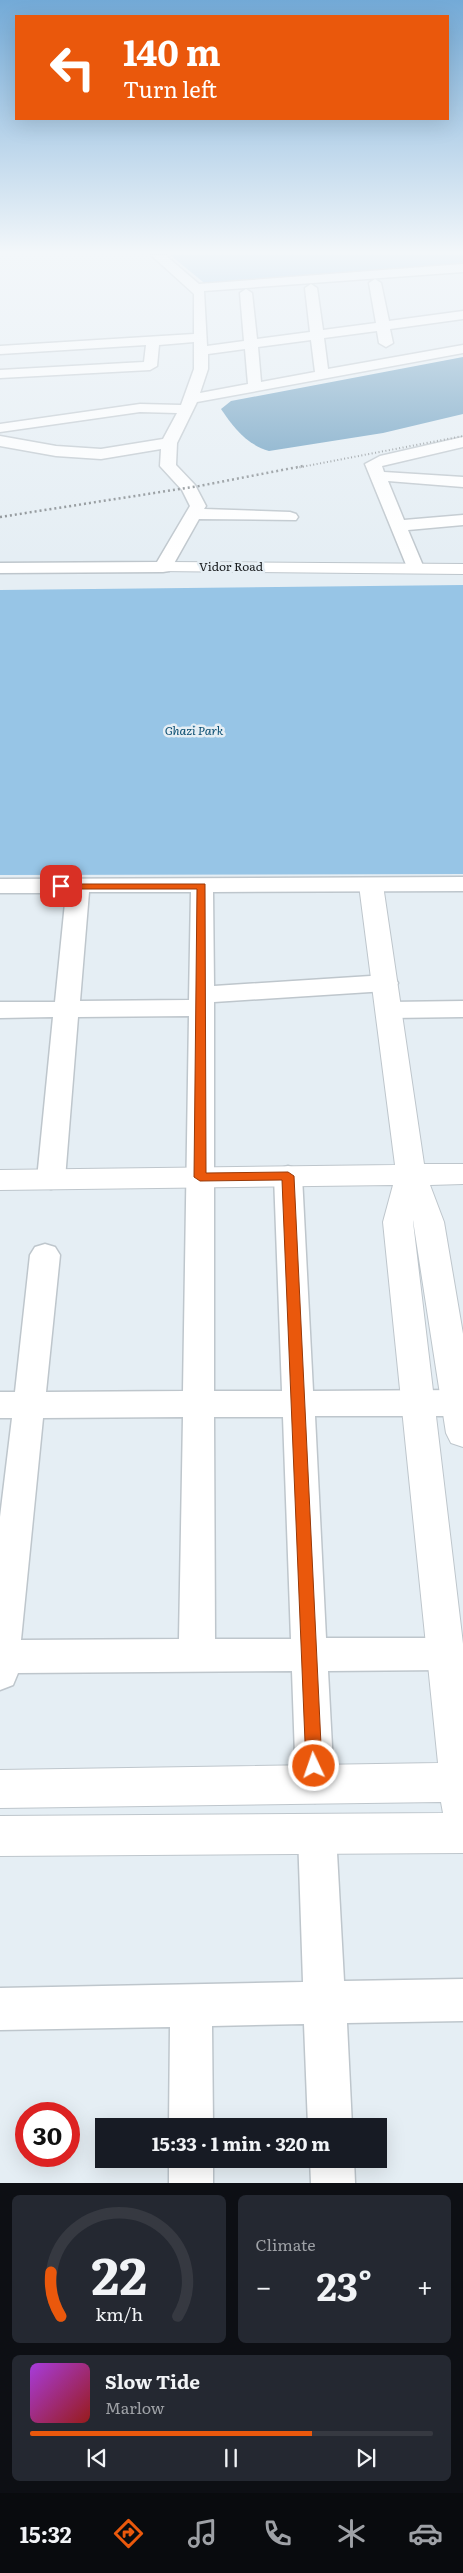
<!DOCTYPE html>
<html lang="en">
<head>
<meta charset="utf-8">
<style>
  :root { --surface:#171b24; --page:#242831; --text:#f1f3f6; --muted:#9ea1a6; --line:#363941; --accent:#ea580c }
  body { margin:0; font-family:Literata,serif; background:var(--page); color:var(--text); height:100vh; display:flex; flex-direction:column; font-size:19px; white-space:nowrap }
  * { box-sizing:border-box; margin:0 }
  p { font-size:16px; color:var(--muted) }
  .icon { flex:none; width:28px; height:28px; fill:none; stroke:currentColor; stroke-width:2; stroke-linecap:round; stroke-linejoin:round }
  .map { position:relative; height:2183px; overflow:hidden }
  .details { display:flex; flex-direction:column; gap:12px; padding:12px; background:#0d0f14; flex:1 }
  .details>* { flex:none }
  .hud { position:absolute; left:15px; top:15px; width:434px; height:105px; border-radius:0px; box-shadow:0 5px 20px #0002; background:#ea580c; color:#fff; overflow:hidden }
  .speed { position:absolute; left:15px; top:2102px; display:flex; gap:10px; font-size:25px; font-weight:700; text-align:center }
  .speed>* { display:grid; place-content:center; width:65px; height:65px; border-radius:50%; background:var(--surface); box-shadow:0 5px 20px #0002; line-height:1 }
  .speed .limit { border:8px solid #d22; background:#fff; color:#111 }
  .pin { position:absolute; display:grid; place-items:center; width:42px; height:42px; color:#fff; margin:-21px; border-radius:10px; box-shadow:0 2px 8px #0006 }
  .me { position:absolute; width:55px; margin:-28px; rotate:357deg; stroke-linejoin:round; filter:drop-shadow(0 0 4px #0008) }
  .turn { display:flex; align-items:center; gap:18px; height:105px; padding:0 25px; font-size:22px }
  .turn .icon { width:65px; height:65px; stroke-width:2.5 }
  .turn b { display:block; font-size:35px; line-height:42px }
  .big { font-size:38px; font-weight:700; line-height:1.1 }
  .details .widget { flex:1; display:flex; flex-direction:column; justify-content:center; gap:8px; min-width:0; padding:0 18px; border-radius:8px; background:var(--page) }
  .details .dial { align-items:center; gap:0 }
  .dial svg { height:130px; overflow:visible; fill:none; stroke:var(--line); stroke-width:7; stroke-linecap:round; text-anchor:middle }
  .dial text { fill:var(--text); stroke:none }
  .song { display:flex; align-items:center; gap:15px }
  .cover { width:60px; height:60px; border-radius:8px; background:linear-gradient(135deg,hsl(280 70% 55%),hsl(0 70% 35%)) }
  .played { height:5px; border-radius:2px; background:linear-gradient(90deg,var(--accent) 70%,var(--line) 70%) }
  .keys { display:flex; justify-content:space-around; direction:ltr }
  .heat { display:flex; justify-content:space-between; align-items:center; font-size:28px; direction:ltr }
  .details .tiles { flex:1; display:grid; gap:12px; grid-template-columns:1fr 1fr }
  .widget:last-child { grid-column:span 2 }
  .trip { position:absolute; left:95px; top:2118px; width:292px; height:50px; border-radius:0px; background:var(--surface); box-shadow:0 5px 20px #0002; font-weight:700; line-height:50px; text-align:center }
  .tabs { display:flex; height:80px; justify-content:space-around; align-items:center; background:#090b0e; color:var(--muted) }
  .tabs .icon { width:35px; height:35px }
  .tabs .current { color:var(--accent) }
  .tabs b { font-size:22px; color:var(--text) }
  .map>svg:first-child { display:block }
  .green { fill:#97c5e6 }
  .water { fill:#659abd }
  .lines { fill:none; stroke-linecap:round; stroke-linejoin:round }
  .minor-casing { stroke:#bec6cc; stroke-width:3 }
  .tertiary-casing { stroke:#bec6cc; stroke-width:2 }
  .minor { fill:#fff; fill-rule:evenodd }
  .tertiary { fill:#fff; fill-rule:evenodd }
  .rail-far1 { stroke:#848a8e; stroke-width:2; stroke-dasharray:1 2.5; stroke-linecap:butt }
  .rail { stroke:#848a8e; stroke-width:2.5; stroke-dasharray:2 3; stroke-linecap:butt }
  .route { fill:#ea580c; stroke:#983908 }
  .labels { text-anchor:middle; stroke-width:5; stroke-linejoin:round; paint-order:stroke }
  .far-street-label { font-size:12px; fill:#191c1e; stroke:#e5eef4 }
  .far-park-label { font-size:12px; font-style:italic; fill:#064b6f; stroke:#e5eef4 }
</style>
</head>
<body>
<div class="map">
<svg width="463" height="2183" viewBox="0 0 463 2183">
  <rect width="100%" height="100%" fill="#e5eef4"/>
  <path class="green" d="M170,255H463V266L208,286Z
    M463,585V874L0,875V590Z"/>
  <path class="water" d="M463,357V414L383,433L269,451C246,444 234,428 221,409L231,401Z"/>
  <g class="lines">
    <defs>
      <path id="minor" d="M151,255H165L199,284L463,264V272L204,291L207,346L244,341L240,293L246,289L252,293L257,339L310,332L305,288L311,284L317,288L323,330L376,323L369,283L375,279L381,283L389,321L463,311V319L390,329L393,343L386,347L379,343L377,331L324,338L328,369L463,345V353L197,402L177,443L176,465L195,485L206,506L204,509L290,512L296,514L298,517L296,520L199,519L172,567L169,571L163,572L0,573V563L157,562L190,506L182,490L160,466L161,449L101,459L56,456L0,446V436L56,446L101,449L163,439L177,413L140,412L0,432V424L140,404L181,405L194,369V342L159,345L157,366L150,370L0,378V370L144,362L146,345L0,354V346L194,334V294ZM311,340L315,372L261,382L258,347ZM245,349L248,384L200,393L208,369V354Z
        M463,437V447L382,466L384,472L463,477V487L388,481L404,520L463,515V525L408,530L424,568L421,572H409L365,464L380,456Z
        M463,877V891L213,892L214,986L386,975L395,978L398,983L395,988L386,991L214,1002V1391H282L274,1176L278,1169L288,1166L298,1169L302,1176L313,1391L463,1390V1416H315L326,1638H445L458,1642L463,1654L458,1666L445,1670L328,1671L334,1784L328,1797L315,1803L302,1797L296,1784L292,1671L18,1673L13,1685L0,1690V1517L12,1418H0V1392H15L30,1255L35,1247L45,1244L55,1247L60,1255L46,1392L183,1391L189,1016L78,1017L65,1179L61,1186L51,1189L41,1186L37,1179L53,1017L0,1018V1002H55L66,893H0V879ZM89,892H191L189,1000L80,1001ZM183,1417L179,1639L21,1640L43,1418ZM214,1417H283L291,1639H215Z
        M463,1001V1017L390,1018L381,1016L378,1010L381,1004L390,1002Z
        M317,1815L331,1820L336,1834L344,1981L463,1979V2021L347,2023L352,2126H308L304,2024L212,2026L213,2126H169L170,2027L0,2030V1988L303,1982L298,1834L303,1820Z
        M169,2159H213V2183H169Z
        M310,2159H354L355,2183H311Z"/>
      <path id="tertiary" d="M163,562L463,564V574L157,571L154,567L157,563Z
        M371,878L379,880L383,885L424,1164H463V1184L430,1185L444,1222L463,1334V1447L451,1443L446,1433L413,1220V1222L463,1644V1853L0,1856V1816L443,1813L441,1802L0,1808V1770L438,1763L383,1222L393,1185L0,1190V1170L395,1165L359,885L363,880Z"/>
    </defs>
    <use href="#minor" class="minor-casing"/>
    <use href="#tertiary" class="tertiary-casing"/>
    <use href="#minor" class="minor"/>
    <use href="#tertiary" class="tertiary"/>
    <path class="rail-far1" d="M296,468L463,436"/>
    <path class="rail" d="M0,517L199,486L303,466"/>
  </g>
  <linearGradient id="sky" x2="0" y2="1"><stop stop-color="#73aad7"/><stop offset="0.45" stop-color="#f3f7fa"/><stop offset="1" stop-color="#f3f7fa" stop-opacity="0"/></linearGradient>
  <rect width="463" height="561" fill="url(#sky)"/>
  <path class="route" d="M57,884H205L206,1173L288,1172L294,1176L322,1766L320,1772L314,1774L308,1772L306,1766L282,1180L200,1181L194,1177L197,889H61L57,888Z"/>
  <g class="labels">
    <g class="far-street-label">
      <text x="231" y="571">Vidor Road</text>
    </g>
    <g class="far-park-label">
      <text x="194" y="735">Ghazi Park</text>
    </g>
  </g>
</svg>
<div class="speed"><div class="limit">30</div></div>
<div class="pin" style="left:61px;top:886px;background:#d93025"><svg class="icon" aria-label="arrive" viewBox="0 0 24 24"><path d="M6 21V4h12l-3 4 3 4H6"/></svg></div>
<svg class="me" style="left:314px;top:1766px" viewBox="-20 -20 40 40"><circle r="17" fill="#ea580c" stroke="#fff" stroke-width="3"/><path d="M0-11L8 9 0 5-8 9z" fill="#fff"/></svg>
<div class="trip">15:33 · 1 min · 320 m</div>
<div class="hud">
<div class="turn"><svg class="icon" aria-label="left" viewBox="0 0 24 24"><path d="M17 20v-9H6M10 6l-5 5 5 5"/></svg><div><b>140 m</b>Turn left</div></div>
</div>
</div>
<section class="details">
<div class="tiles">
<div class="widget dial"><svg viewBox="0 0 100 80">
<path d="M14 69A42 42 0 1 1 86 69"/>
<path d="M14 69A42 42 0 0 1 8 42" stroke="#ea580c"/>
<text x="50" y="56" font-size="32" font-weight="700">22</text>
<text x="50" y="72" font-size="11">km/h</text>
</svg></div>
<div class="widget"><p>Climate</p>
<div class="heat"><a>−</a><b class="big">23°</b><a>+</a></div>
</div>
<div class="widget">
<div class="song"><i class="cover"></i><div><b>Slow Tide</b><p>Marlow</p></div></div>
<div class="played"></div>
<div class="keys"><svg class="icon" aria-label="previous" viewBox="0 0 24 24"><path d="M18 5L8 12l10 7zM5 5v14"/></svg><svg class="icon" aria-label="pause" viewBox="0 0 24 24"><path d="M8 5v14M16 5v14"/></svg><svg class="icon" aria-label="next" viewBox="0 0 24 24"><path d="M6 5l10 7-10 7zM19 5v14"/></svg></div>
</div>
</div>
</section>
<nav class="tabs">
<b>15:32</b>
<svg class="icon current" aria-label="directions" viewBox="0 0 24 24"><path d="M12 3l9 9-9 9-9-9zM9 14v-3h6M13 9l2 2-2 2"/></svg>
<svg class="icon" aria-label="music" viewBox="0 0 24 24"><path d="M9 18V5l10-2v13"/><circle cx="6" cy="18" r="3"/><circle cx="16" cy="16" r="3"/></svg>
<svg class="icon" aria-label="phone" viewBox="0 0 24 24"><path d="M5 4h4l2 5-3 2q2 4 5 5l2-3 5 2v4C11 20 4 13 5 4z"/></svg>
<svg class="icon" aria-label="climate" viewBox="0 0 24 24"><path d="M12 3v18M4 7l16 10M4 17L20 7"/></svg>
<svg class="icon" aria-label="car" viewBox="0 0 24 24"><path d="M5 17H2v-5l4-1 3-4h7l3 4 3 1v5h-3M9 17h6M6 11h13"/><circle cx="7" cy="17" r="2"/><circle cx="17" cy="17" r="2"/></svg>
</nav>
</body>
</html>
